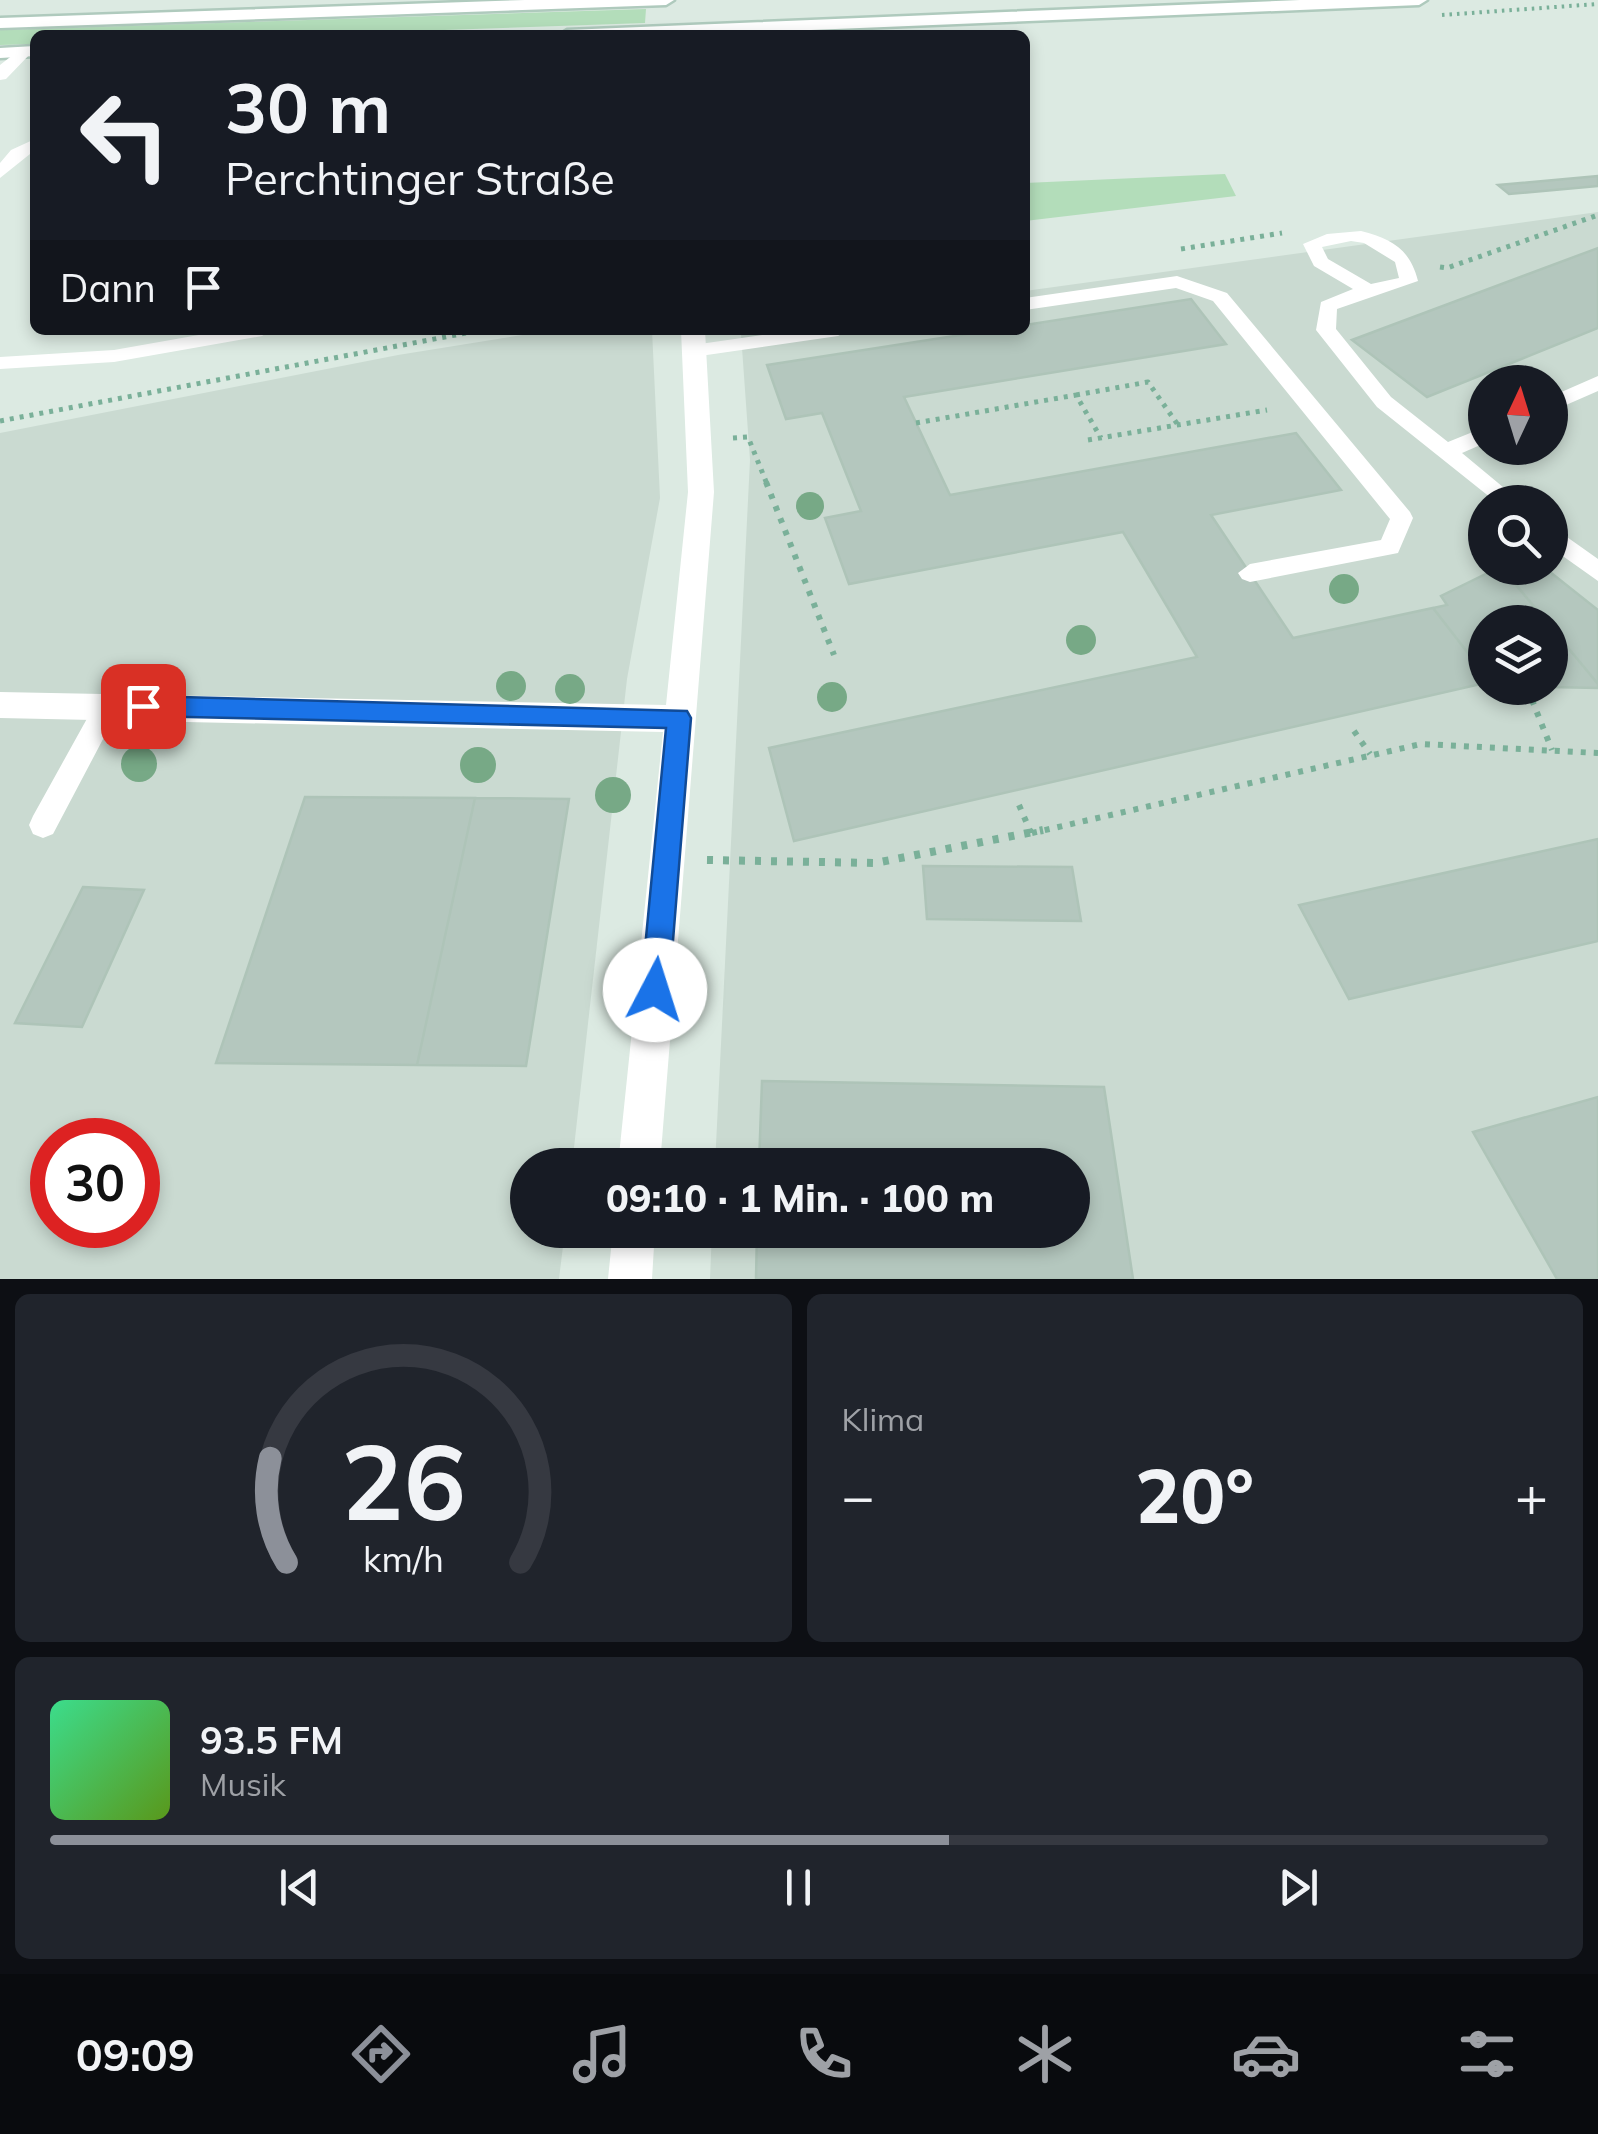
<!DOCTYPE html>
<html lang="de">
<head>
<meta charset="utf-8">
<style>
  :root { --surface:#171b24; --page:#20242c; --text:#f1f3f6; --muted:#9ea1a6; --line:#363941; --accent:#8c9099 }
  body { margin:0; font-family:Mulish,sans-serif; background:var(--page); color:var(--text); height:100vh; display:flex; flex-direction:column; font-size:38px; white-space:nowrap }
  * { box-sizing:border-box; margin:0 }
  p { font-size:32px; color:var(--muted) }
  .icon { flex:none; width:55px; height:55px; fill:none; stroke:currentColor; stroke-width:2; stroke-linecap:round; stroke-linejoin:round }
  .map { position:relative; height:1279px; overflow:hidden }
  .drawer { display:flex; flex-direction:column; gap:15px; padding:15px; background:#0d0f14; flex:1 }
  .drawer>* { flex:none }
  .hud { position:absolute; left:30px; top:30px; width:1000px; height:305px; border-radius:15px; box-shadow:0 5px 15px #0003; background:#171b24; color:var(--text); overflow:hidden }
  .needle { width:65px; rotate:4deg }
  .controls { position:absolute; left:1468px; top:365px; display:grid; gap:20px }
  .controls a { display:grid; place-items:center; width:100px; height:100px; border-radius:50%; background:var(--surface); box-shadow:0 5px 15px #0003; font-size:50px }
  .speed { position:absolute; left:30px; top:1118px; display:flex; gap:20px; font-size:50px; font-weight:700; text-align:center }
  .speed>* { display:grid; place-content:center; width:130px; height:130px; border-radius:50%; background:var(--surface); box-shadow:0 5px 15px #0003; line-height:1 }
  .speed .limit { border:15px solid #d22; background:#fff; color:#111 }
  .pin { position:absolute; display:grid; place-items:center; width:85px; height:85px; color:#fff; margin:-42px; border-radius:20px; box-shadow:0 5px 15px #0006 }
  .me { position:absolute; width:110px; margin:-55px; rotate:5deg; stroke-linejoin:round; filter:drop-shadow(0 0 8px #0008) }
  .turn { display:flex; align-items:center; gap:35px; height:210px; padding:0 30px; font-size:45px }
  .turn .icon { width:130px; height:130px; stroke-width:2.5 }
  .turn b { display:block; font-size:70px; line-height:85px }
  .then { display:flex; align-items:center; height:95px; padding:0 30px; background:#0003; gap:20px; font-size:38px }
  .big { font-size:75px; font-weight:800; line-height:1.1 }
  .drawer .widget { flex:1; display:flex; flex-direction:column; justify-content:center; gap:15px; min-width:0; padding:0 35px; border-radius:15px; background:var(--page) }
  .drawer .dial { align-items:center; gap:0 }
  .dial svg { height:260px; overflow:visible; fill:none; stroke:var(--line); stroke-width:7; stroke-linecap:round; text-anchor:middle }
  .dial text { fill:var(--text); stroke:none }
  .song { display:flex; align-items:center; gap:30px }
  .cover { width:120px; height:120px; border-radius:15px; background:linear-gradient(135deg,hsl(150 70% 55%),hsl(90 70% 35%)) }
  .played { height:10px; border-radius:5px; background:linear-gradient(90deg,var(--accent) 60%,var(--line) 60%) }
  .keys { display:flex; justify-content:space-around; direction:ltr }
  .heat { display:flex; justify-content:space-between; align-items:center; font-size:55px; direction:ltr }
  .drawer .tiles { flex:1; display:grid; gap:15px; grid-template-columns:1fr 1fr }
  .widget:last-child { grid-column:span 2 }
  .trip { position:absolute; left:510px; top:1148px; width:580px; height:100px; border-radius:50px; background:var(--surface); box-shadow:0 5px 15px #0003; font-weight:800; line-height:100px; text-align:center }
  .tabs { display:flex; height:160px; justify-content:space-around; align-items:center; background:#090b0e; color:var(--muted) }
  .tabs .icon { width:70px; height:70px }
  .tabs .active { color:var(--accent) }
  .tabs b { font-size:45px; color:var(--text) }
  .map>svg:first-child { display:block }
  .built { fill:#cadad1; fill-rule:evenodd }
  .green { fill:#b3ddba }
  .building { fill:#b4c7be; stroke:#aec4b8; stroke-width:2.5 }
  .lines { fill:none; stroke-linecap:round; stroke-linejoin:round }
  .secondary-casing { stroke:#afcabd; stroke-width:5 }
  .path-far3 { stroke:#7ab099; stroke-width:4; stroke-dasharray:2.5 5; stroke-linecap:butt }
  .path-far2 { stroke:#7ab099; stroke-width:5; stroke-dasharray:4 6; stroke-linecap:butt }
  .path-far1 { stroke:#7ab099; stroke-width:6; stroke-dasharray:5 8; stroke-linecap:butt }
  .path { stroke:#7ab099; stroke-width:8; stroke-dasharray:6 10; stroke-linecap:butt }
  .service { fill:#fff; fill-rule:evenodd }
  .minor { fill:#fff; fill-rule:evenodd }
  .secondary { fill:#fff; fill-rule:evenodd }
  .tree { fill:#77a986 }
  .route { fill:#1a73e8; stroke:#114b97; stroke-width:2.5 }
</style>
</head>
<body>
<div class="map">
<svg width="1598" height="1279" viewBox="0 0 1598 1279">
  <rect width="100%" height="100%" fill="#dceae2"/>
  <path class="built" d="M1598,212V1279H710L712,1230H1072V1165H715L750,460L741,334L768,330H1025V291ZM1485,382H1550V448H1485ZM1485,502H1550V568H1485ZM1485,622H1550V688H1485Z
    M554,330H652L660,498L627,679L572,1165H528V1230H565L559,1279H0V433L398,355ZM52,1140H138V1225H52Z"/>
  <path class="green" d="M646,9L645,23L297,35H35V44L0,45V30Z
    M1225,174L1236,196L1025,221V183Z"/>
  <path class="building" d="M1598,176V186L1509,194L1498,185Z
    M1598,248V328L1427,397L1352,340Z
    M1191,299L1226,344L904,397L950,495L1296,433L1341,490L1211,515L1293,638L1433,608L1485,675V683L794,841L769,748L1197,657L1123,532L849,584L825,518L861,511L822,413L786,419L767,365L993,330H1025V325Z
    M1498,568H1502L1547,622H1485V675L1433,608L1447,605L1441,596Z
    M1502,568H1545L1598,610V684Z
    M1550,626L1598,684V688L1550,687Z
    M305,797L475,798L417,1065L216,1063Z
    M475,798L569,799L526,1066L417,1065Z
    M1598,839V941L1349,999L1299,905Z
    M923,866L1072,867L1081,921L927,919Z
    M83,887L144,890L82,1027L15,1023Z
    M762,1081L1104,1087L1133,1279H756L757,1230H1072V1165H759Z
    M1598,1097V1279H1557L1473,1132Z"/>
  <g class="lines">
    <defs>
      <path id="secondary" d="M525,0H674L666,5L0,28V18Z
        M1300,0H1427L1419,5L690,35H559L567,30Z
        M35,46V56L0,58V48Z"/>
    </defs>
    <use href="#secondary" class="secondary-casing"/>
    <path class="path-far3" d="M1442,15L1598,4"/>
    <path class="path-far2" d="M1181,249L1282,233
      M1440,267L1447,268L1598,215
      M1076,395L1148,382L1178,425
      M0,421L482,330
      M916,423L1076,395L1101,438
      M733,438L748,437L767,484
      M1088,440L1267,410"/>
    <path class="path-far1" d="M766,482L834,655
      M1532,700L1552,750
      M1354,731L1370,754
      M1019,805L1031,833
      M1032,833L1421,744L1598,753"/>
    <path class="path" d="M707,860L875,863L1043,830"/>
    <path class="service" d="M35,139V150L0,178V163L11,150Z
      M1361,231C1392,239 1410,249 1418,281L1337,309L1336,329L1391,397L1448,442L1485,427V443L1462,453L1521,502H1496L1377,407L1316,330L1321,302L1353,289L1314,266L1303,244L1327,234ZM1351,241L1364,243L1395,262L1399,278L1371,284L1328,259L1322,247Z
      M1177,276L1227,293L1410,512L1413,518L1398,553L1250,582L1242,579L1238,573L1250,564L1381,540L1390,519L1213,301L1176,288L1025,310V298Z
      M227,330H272L262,336L114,362L0,369V357L114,350Z
      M796,330H848L838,336L693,357L683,351L693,345Z
      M1598,376V391L1550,412V397Z
      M1550,525L1598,559V581L1550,547Z
      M108,694L117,697L121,705L53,834L43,838L33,834L29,825L33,816L99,697Z"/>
    <path class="minor" d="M23,47L32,52L6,79L0,80V65Z
      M681,330H705L714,492L660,1165H618L663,732L0,718V692L666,705L688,492Z
      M613,1230H655L652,1279H608Z"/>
    <use href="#secondary" class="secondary"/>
  </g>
  <g class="tree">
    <circle cx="810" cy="506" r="14"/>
    <circle cx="1344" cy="589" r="15"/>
    <circle cx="1081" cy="640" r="15"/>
    <circle cx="511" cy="686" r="15"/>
    <circle cx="570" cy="689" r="15"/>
    <circle cx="832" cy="697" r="15"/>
    <circle cx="139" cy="764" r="18"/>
    <circle cx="478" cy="765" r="18"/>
    <circle cx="613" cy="795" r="18"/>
  </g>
  <path class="route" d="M143,696L687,711L691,718L669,990L665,1000L655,1004L645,1000L641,990L666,728L143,716L135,713L131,706L135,699Z"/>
</svg>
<div class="controls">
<a><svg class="needle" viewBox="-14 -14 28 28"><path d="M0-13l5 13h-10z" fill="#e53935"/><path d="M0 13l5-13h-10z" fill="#9ea1a6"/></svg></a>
<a><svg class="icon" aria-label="search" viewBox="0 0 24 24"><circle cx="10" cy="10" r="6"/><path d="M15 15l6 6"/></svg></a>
<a><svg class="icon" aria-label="layers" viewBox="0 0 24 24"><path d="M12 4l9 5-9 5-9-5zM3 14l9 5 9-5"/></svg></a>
</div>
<div class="speed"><div class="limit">30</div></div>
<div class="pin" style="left:143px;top:706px;background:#d93025"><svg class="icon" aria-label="arrive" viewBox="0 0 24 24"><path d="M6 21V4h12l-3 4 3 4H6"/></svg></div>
<svg class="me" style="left:655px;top:990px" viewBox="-20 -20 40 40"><circle r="19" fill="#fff"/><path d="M0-13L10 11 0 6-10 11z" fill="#1a73e8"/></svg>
<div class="trip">09:10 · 1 Min. · 100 m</div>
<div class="hud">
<div class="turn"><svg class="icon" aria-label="left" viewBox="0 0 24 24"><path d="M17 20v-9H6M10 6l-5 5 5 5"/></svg><div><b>30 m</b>Perchtinger Straße</div></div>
<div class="then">Dann<svg class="icon" aria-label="arrive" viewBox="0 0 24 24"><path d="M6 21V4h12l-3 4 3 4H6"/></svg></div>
</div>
</div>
<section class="drawer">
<div class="tiles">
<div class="widget dial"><svg viewBox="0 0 100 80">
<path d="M14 69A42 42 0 1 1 86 69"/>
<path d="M14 69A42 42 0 0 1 9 37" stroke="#8c9099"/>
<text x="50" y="56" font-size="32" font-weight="700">26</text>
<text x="50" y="72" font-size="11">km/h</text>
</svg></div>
<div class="widget"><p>Klima</p>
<div class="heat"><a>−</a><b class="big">20°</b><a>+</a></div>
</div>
<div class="widget">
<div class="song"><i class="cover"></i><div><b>93.5 FM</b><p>Musik</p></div></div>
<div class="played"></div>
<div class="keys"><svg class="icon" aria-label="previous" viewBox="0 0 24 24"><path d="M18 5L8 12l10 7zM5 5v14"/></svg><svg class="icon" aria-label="pause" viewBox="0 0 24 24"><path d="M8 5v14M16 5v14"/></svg><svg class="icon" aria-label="next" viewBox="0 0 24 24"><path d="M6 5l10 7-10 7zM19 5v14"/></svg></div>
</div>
</div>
</section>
<nav class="tabs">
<b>09:09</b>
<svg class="icon active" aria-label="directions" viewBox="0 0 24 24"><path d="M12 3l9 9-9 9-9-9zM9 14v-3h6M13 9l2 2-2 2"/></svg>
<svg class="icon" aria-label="music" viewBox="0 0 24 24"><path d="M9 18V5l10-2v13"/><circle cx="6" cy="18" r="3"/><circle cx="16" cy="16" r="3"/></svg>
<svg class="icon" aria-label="phone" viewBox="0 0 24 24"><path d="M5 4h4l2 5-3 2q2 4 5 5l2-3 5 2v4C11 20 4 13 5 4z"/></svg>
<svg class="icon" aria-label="climate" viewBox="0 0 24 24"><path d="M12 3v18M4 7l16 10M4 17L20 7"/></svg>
<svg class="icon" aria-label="car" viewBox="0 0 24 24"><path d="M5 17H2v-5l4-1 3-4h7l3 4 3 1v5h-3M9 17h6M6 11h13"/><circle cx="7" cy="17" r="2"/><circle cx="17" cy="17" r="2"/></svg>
<svg class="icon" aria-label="filters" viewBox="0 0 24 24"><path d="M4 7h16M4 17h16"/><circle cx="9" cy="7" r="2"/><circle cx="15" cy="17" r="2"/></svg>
</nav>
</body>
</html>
